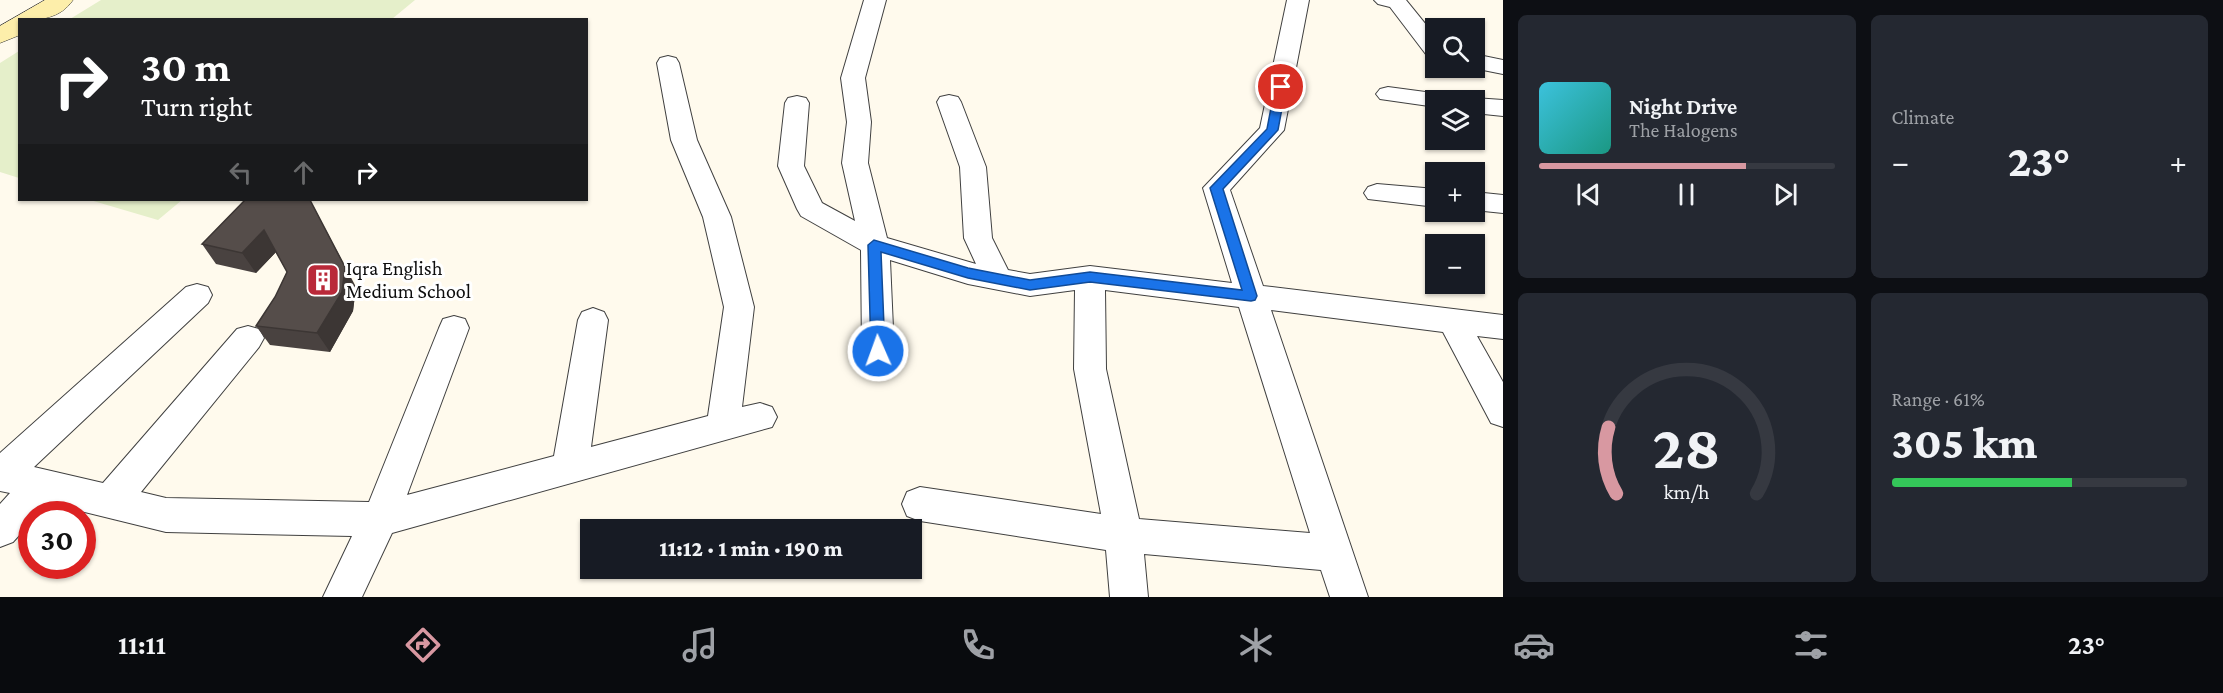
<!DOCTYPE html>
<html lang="en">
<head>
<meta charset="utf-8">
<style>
  :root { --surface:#171b24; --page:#242831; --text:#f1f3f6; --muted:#9ea1a6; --line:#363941; --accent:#d898a1 }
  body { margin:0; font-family:"Crimson Pro",serif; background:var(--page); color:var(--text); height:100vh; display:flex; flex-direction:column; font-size:22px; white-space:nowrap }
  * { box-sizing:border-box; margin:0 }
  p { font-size:20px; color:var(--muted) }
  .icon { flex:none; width:33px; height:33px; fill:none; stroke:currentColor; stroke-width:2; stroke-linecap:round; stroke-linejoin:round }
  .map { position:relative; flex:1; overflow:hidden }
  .drawer { display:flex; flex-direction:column; gap:15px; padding:15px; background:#0d0f14; width:720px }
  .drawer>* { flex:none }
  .hud { position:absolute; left:18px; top:18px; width:570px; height:183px; border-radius:0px; box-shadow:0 2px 4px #0004; background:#202124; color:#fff; overflow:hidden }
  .controls { position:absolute; left:1425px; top:18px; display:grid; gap:12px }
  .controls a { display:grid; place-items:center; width:60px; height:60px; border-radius:0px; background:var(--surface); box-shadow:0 2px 4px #0004; font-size:30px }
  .speed { position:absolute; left:18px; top:501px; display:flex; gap:12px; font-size:30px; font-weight:700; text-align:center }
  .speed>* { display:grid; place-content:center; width:78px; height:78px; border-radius:50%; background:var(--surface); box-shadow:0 2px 4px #0004; line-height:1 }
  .speed .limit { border:9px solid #d22; background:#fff; color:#111 }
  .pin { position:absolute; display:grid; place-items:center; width:51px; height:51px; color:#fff; margin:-26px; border:3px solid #fff; border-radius:50%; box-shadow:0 2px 6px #0007 }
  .me { position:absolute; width:66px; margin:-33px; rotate:358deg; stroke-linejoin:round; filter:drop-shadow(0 0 4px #0008) }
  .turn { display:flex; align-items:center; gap:21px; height:126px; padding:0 24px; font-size:27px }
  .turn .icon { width:78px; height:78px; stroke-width:2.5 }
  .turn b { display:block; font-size:42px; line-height:51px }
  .lanes { display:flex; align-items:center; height:57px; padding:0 24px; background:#0003; justify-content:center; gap:30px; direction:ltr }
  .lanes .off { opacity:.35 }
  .big { font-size:45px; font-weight:800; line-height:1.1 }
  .drawer .widget { flex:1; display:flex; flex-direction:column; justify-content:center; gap:9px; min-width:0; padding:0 21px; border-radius:9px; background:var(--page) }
  .drawer .dial { align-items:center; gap:0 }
  .dial svg { height:156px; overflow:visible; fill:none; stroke:var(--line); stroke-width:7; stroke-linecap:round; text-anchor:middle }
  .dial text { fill:var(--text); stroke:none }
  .song { display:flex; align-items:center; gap:18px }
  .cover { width:72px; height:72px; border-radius:9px; background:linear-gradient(135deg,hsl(190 70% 55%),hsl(170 70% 35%)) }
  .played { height:6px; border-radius:3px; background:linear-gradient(90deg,var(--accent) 70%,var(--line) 70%) }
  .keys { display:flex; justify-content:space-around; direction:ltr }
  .heat { display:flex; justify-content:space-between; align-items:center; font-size:33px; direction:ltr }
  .charge { height:9px; border-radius:4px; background:linear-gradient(90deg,#34c759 61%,var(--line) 0) }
  .drawer .tiles { flex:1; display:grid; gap:15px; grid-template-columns:repeat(2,1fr) }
  .trip { position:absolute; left:580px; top:519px; width:342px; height:60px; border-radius:0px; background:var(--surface); box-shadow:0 2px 4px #0004; font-weight:800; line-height:60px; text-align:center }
  .menu { display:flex; height:96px; justify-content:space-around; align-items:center; background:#090b0e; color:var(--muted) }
  .menu .icon { width:42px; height:42px }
  .menu .selected { color:var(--accent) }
  .menu b { font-size:27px; color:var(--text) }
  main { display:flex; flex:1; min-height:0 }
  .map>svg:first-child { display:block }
  .pitch { fill:#e5efca }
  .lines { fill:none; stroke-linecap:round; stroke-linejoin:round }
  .street-casing { stroke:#404040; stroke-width:2 }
  .secondary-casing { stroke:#2f2f2f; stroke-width:1 }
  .street { fill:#fff; fill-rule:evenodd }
  .secondary { fill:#fdeeaa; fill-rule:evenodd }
  .wall { fill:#494240 }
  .shaded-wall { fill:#3c3634 }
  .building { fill:#554d4a; stroke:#3c3634; stroke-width:1.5 }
  .route { fill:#1a73e8; stroke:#114b97; stroke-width:1.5 }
  .labels { text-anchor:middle; stroke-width:6; stroke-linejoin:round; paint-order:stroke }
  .poi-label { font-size:20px; fill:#0d0d0d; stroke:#fff; text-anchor:start }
</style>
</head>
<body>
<main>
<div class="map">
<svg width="1503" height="597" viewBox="0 0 1503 597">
  <rect width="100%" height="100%" fill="#fffaed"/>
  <path class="pitch" d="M101,0H415L392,19H70Z
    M19,51V178L0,172V63Z
    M90,200H182L158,220Z"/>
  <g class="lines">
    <defs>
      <path id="street" d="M864,0H886L865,78L871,122L868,163L887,238L976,264L964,238L960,167L937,102L940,97L949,95L958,97L961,102L986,167L992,238L1008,270L1030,274L1090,266L1232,283L1203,188L1260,128L1287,0H1309L1284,130L1230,190L1263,286L1503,315V339L1477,336L1503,382V427L1491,423L1443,332L1271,310L1368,597H1330L1321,570L1144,554L1148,597H1110L1106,550L920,521L907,516L902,504L907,492L920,487L1101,514L1074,369L1075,290L1030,296L968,284L890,260L894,351L889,360L878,364L867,360L862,351L861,250L801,216L797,209L778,166L785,103L788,98L797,96L806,98L809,103L804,166L822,203L855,221L842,163L847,122L841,78ZM1105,290L1239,307L1310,533L1139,519L1106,369Z
        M1374,0H1406L1436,37V59L1428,57L1390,7L1378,4Z
        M1474,54L1503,60V74L1473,68H1474Z
        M668,56L676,58L679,63L697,140L731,217L754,307L742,407L760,403L772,407L777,417L772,427L392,533L362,597H323L352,536L166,532L48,503L38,514H32V521L13,542L0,547V504L10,493L0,491V453L186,287L197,284L208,287L212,295L208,303L34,467L103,483L237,329L248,326L259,329L264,338L259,347L141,492L166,498L369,502L439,328L443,319L454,316L465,319L469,328L407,495L554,456L578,320L582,312L593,308L604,312L608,320L591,447L708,416L724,307L703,217L671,140L657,63L660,58Z
        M1388,87L1448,95L1452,100H1436V107L1380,99L1376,94L1380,89Z
        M1474,98L1503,100V116L1474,113V100H1465Z
        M1377,184L1436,189V207L1368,199L1364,193L1368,187Z
        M1474,192L1503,195V213L1474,210Z"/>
      <path id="secondary" d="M45,0H73C60,19 40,20 20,20V35L0,43V26Z"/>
    </defs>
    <use href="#street" class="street-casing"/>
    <use href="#secondary" class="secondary-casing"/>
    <use href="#street" class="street"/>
    <use href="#secondary" class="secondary"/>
  </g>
  <path class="wall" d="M245,200L356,287L353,311L330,352L270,345L256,326L275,297L287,272L276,252L256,273L216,264L202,244Z"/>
  <path class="shaded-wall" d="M310,200L356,287L353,311L330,352L317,333Z
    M264,230L277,251L256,273L242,253Z"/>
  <path class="building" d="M245,200H310L345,267L342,292L317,333L256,326L275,297L287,272L264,230L242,253L202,244Z"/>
  <path class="route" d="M1281,84L1286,87L1278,130L1223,189L1257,296L1255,300L1251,301L1090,282L1030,290L968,278L881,252L885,351L883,355H873L871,351L868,245L874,240L968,268L1030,280L1090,272L1242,290L1210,188L1267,129L1275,87Z"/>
  <defs>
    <symbol id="building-square" viewBox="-11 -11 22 22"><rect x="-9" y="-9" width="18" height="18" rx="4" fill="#b92939" stroke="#fff"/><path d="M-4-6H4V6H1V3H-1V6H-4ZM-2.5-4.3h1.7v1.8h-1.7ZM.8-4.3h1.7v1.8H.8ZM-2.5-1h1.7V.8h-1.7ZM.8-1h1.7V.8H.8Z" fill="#fff"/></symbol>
  </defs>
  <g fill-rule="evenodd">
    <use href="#building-square" x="304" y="261" width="38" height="38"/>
  </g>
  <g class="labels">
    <g class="poi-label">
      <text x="346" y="275">Iqra English<tspan x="346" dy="23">Medium School</tspan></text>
    </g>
  </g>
</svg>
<div class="controls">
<a><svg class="icon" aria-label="search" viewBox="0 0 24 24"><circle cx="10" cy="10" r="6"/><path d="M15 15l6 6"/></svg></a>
<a><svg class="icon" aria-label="layers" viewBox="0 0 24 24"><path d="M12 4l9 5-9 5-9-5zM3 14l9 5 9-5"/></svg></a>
<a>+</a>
<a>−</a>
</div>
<div class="speed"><div class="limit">30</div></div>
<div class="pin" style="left:1281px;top:87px;background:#d93025"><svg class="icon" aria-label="arrive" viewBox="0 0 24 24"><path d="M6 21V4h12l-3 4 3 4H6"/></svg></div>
<svg class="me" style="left:878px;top:351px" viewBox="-20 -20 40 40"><circle r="17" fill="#1a73e8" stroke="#fff" stroke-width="3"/><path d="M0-11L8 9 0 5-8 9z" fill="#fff"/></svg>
<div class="trip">11:12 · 1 min · 190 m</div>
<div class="hud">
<div class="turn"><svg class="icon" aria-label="right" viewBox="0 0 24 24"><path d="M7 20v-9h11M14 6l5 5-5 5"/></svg><div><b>30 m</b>Turn right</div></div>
<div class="lanes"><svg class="icon off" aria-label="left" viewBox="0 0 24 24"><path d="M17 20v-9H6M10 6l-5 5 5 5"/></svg><svg class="icon off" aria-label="ahead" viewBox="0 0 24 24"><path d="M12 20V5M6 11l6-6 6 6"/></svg><svg class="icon" aria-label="right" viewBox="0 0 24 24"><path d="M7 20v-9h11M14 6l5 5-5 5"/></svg></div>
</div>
</div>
<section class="drawer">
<div class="tiles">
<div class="widget">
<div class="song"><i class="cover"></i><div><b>Night Drive</b><p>The Halogens</p></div></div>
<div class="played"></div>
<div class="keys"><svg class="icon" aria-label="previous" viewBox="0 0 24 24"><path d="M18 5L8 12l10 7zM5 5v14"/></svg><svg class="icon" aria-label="pause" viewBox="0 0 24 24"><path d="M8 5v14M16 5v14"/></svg><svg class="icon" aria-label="next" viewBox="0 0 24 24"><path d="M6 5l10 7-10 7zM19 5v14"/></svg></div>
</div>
<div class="widget"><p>Climate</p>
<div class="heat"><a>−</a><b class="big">23°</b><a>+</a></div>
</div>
<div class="widget dial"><svg viewBox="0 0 100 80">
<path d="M14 69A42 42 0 1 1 86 69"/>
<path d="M14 69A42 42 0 0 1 10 35" stroke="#d898a1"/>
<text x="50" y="56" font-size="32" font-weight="700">28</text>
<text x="50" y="72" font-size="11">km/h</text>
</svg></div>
<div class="widget"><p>Range · 61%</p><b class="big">305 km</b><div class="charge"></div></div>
</div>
</section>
</main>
<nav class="menu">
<b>11:11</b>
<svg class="icon selected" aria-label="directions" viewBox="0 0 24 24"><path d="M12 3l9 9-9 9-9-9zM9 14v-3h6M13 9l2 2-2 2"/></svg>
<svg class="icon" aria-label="music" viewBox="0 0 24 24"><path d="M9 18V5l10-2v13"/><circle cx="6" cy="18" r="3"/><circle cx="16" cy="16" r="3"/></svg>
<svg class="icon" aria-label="phone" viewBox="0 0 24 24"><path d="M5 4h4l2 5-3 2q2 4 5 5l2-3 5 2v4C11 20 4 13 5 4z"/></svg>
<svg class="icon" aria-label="climate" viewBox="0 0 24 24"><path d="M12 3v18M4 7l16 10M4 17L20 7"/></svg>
<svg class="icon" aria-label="car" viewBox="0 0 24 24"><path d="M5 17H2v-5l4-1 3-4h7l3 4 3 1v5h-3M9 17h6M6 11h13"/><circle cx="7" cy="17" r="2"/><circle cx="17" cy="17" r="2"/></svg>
<svg class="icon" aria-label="filters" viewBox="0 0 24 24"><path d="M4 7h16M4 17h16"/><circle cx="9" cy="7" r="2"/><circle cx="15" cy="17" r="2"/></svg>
<b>23°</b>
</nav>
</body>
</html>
